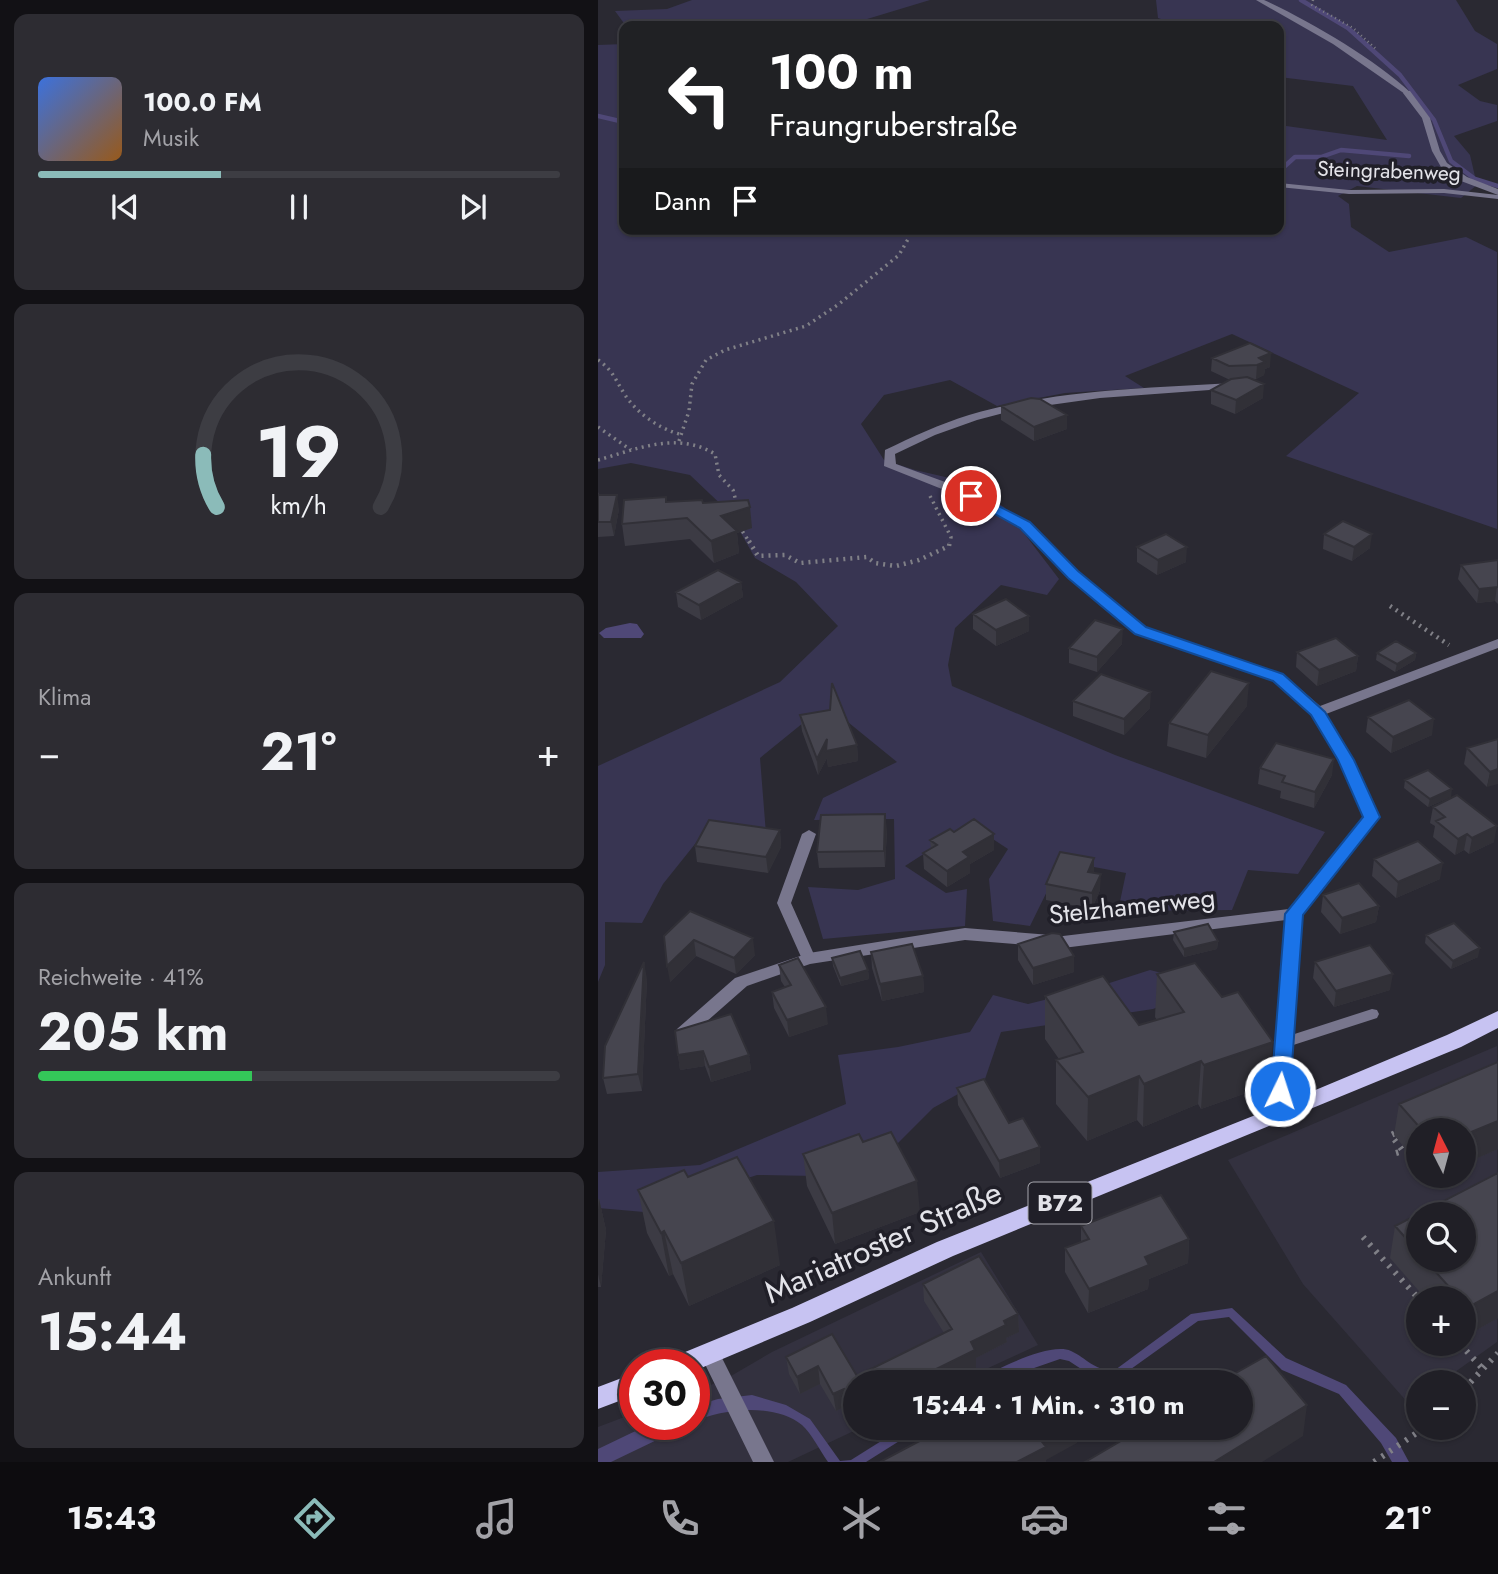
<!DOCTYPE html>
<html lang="de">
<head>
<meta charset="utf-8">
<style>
  :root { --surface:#201f26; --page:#2d2c32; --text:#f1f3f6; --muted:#a2a2a7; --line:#3d3d43; --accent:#8bbbb9 }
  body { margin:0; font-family:Jost,sans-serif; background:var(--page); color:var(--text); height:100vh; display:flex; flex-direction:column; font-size:26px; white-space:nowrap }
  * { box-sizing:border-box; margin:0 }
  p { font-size:23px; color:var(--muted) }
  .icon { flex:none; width:38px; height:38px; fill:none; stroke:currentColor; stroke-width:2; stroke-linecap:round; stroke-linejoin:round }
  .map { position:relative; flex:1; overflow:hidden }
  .drawer { display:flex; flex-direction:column; gap:14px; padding:14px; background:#121115; width:598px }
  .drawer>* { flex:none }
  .guide { position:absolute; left:21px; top:21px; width:665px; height:214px; border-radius:14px; box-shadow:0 2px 5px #0004,0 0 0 2px var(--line); background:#202124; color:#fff; overflow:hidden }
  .needle { width:46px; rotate:354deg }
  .controls { position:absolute; left:808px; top:1118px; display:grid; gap:14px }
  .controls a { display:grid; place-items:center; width:70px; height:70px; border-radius:50%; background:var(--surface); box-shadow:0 2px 5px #0004,0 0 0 2px var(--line); font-size:35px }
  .speed { position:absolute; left:21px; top:1349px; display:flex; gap:14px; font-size:35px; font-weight:700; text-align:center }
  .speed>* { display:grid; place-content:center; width:91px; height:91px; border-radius:50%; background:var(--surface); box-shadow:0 2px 5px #0004,0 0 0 2px var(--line); line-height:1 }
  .speed .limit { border:10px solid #d22; background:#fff; color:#111 }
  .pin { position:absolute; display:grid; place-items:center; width:60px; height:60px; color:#fff; margin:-30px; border:4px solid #fff; border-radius:50%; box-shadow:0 2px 7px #0007 }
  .me { position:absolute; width:77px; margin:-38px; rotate:4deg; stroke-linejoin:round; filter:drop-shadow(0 0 5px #0008) }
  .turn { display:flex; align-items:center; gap:24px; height:147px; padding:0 35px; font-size:32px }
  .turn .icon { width:91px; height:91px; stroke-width:2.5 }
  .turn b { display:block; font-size:49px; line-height:60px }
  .then { display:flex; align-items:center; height:66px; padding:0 35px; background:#0003; gap:14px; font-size:26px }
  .big { font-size:52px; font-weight:700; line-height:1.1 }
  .drawer .tile { flex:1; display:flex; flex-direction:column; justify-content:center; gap:10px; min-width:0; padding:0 24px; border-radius:14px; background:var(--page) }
  .drawer .dial { align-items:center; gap:0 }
  .dial svg { height:182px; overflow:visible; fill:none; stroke:var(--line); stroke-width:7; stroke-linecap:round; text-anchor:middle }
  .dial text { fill:var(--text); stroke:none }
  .song { display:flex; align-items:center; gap:21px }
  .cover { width:84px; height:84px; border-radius:10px; background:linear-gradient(135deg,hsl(220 70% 55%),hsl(30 70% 35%)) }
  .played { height:7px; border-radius:4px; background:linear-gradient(90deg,var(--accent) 35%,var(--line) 35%) }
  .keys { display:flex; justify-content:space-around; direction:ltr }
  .heat { display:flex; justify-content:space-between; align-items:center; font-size:38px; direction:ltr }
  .charge { height:10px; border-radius:5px; background:linear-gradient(90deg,#34c759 41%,var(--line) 0) }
  .trip { position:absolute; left:245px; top:1370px; width:410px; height:70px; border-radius:35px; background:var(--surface); box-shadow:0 2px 5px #0004,0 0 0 2px var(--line); font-weight:700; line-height:70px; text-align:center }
  .dock { display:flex; height:112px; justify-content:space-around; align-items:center; background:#0d0c0f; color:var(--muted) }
  .dock .icon { width:49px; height:49px }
  .dock .current { color:var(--accent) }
  .dock b { font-size:32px; color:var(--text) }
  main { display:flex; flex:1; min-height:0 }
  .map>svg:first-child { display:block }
  .built { fill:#33313f; fill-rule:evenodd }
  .green { fill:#383552 }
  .water { fill:#4f4877 }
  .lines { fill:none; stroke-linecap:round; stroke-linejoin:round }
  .stream { stroke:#4f4877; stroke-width:4.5 }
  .path-far3 { stroke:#808087; stroke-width:2.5; stroke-dasharray:1 3.5; stroke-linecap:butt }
  .path-far2 { stroke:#808087; stroke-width:3.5; stroke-dasharray:2 4.5; stroke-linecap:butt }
  .path-far1 { stroke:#808087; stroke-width:4.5; stroke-dasharray:2 5; stroke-linecap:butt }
  .path { stroke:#808087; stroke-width:6; stroke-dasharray:2.5 7; stroke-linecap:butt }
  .service { fill:#78768d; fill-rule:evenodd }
  .minor { fill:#78768d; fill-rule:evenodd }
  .primary { fill:#c7c3f2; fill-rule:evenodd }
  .wall { fill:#3c3b44; fill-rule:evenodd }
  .shaded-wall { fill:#313037 }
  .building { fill:#46454f; stroke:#313037; stroke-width:2 }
  .route { fill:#1a73e8; stroke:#114b97; stroke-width:2 }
  .labels { text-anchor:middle; stroke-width:7; stroke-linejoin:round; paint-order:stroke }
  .far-street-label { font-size:21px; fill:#e3e3e9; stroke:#201f28 }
  .shield { fill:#201f28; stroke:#a8a8af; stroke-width:2 }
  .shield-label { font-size:24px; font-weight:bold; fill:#e3e3e9 }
  .street-label { font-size:26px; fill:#e3e3e9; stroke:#201f28 }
  .near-street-label { font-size:32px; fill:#e3e3e9; stroke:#201f28 }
</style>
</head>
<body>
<main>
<section class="drawer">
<div class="tile">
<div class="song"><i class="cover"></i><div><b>100.0 FM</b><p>Musik</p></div></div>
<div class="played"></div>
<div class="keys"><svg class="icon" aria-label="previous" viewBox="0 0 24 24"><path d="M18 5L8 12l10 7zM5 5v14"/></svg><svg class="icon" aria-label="pause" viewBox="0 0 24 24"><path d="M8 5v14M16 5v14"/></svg><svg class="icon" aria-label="next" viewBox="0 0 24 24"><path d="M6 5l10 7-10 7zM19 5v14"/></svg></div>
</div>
<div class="tile dial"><svg viewBox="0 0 100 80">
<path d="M14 69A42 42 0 1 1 86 69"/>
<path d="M14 69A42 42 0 0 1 8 46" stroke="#8bbbb9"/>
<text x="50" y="56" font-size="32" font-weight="700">19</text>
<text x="50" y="72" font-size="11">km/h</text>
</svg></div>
<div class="tile"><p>Klima</p>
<div class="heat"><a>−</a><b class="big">21°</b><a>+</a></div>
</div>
<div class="tile"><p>Reichweite · 41%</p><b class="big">205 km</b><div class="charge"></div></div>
<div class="tile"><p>Ankunft</p><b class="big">15:44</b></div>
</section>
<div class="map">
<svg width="900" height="1462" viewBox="0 0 900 1462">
  <rect width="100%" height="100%" fill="#2a2932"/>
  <path class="built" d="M899,1046V1342L843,1382H821V1397L811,1404L705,1284L630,1160ZM821,1130H866V1176H821ZM821,1214H866V1260H821ZM821,1298H866V1344H821Z
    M383,1252L440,1345L360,1382H257V1428H262L190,1462H0V1427L37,1413V1424H96V1391L126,1380L174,1352Z"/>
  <path class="green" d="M94,0H332L246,26H28L17,11L69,9Z
    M558,0H858L877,31L899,44V69L860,85L882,101L899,105V121L856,136L872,155L879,185L863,198L759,186L740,196L751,204L753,227L791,252L868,237L899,252V529L688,456L761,393L634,334L527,376L546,388L467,393L399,406L352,380L286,395L263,424L286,460L317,470L369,482L406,507L461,579L449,595L403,585L357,628L350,665L354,686L517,755L727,832L700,874L650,870L634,910L520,911L528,873L464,861L432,926L395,921L391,879L410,849L372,824L307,866L348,893L369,889L367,926L225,939L210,887L260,890L297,879L296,819L216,820L225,798L299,762L240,714L205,723L162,758L168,834L109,829L65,884L44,923L7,922V965L0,982V766L182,682L240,626L198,582L157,558L131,512L92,475L33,463L0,469V45L26,44V229H681V125L789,140L755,86L681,77V26H583L560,18Z
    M552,970L611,985L555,1009L403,1032L387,1079L335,1108L295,1148L217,1176L159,1175L46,1212L0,1208V1172L102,1165L248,1104L240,1055L300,1047L372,1032L395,995L430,1004L499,987Z"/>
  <path class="water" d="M32,623L39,624L46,634L43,638H6L1,633L8,628Z
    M634,1308L688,1358L748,1385L798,1438L811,1462H794L783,1443L741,1394L684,1370L631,1317L600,1321L519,1379L497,1378L471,1361L462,1359L396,1382H376C395,1371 452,1341 473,1351C490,1359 496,1371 517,1370L593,1314Z
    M154,1395L188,1405L212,1419L242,1461L253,1460L304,1428H322L268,1462H230C222,1451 214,1434 204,1425C177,1403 125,1408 96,1422V1406L120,1399Z
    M50,1425H90L13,1462H0V1449Z"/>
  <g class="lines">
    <path class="stream" d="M703,0L750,28L802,75L836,120L853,161L877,179L900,186
      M0,116L26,122
      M681,167L687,166L697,157H723L743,150L811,156"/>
    <path class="path-far3" d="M715,0L714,5L755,28L778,49
      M312,236L316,229"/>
    <path class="path-far2" d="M0,360C15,370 18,381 27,395C39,413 60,428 81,434V437
      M0,427L33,450
      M81,441L91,411L94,384L108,360L127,350L208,326L241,304L301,255L313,234
      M0,460C39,449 79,431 117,454L121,475L135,490L139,505
      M332,496L353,537L352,543
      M141,526L152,543"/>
    <path class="path-far1" d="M151,541L160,556L187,555L202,563L269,557L277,563L298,566L321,560L351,546L352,541
      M792,606L851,645"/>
    <path class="path" d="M798,1153L805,1151L793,1135L799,1132
      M765,1237L821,1299
      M862,1344L884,1368
      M866,1389L900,1353
      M776,1462L826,1428"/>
    <path class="service" d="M658,0H666C713,22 775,58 813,93L807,94L735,44Z
      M681,183L751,190L846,189L900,195V199L846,193L751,194L681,187Z
      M211,830L218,834L193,903L218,959L216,963H206L204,959L179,903L204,834Z
      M774,1009L779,1010L781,1014L779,1018L686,1048L681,1047L679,1043L681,1039Z"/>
    <path class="minor" d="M806,91H812L832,118L842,151L849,163L869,177L900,189V195L863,181L843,167L834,151L824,118L805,93Z
      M635,383L639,384V388L502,398L417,410L379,420L337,435L297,454L298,464L377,493L431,522L479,571L547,628L685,674L722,706L900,639V648L728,714L755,760L781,817L704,915L691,1087L704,1109L701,1114L695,1116L689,1114L673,1088L688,920L465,948L367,940L212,964L149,986L91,1037L85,1039L79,1037L77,1033L79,1029L137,978L211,953L367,928L465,936L691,909L766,817L741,760L714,714L675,680L537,634L471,577L423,528L369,499L286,466L287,450C314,437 342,424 371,415C456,390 547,388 635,383Z
      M112,1345L119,1348L176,1462H155L102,1354L105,1348Z"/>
    <path class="primary" d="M900,1011V1028L863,1047L355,1256L212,1322L96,1371V1365H72L75,1357L194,1308L339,1242L655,1116L849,1035Z
      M37,1373V1395L0,1409V1387Z"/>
  </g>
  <path class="wall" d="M614,358L672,367L667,369L666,375L658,379H652L665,398L637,414L613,404V390L632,380L613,371Z
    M403,406L469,429L436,441L403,420Z
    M0,492L1,495L21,509L16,536L0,537Z
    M68,497L69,502L105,503L154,528L139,533L141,553L116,563L92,539L27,546L24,524Z
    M726,534L772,548L754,561L725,549Z
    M539,547L588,562L559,575L539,562Z
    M900,560V604L897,601L879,603L860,579L863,565Z
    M143,582L145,597L103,620L80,607L78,592Z
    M375,614L431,631L398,646L375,629Z
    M524,644L499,672L471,663V648Z
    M699,652L760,656L758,671L719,686L698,667Z
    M779,653H818L817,660L797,672L778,660Z
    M475,701L552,708L526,735L475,716Z
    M649,706L608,758L569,746L571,723Z
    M202,715L259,745L260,761L230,767L229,758L220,775L204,731Z
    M770,717L834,735L793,753L768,732Z
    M900,739L889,787L866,764L869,748Z
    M662,768L734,775L716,808L682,798L683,791L660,784Z
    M807,780L853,797L830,807L806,788Z
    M835,807L896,842L871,854L866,850L857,855L835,837L837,826L832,823Z
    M182,830L183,847L170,873L99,862L97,846Z
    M289,830L287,867L221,868L219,852Z
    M356,832L396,834V850L372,864V873L349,887L326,869L325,853L333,849L332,840Z
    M776,859L842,879L798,898L774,876Z
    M496,873L502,890L494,909L448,900V884Z
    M725,895L781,906L778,922L742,934L723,912Z
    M92,911L157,955L138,974L98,956L72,982Z
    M576,932L620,941L619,949L586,957L575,940Z
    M828,935L880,957L853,969L827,943Z
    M420,944L476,956V972L435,985L420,960Z
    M273,952L325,976L326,992L284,1001L274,968Z
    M234,958L270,970L271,979L243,986L235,966Z
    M717,962L792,990L736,1007L715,978Z
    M181,965L230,1024L191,1037L176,1008L174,992L187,987L183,981Z
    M559,974L671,1085L603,1109L600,1104L545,1127L539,1120L489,1141L458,1104V1060L461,1059L447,1039V996L541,1025L559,1020L557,1017Z
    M49,979L44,1091L9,1094L5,1078Z
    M77,1031L151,1055L153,1070L113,1082L107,1066L82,1070Z
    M900,1062V1149L866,1164V1130H821V1165L796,1135L801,1104Z
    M359,1088L411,1123L442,1163L402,1178L360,1105Z
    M265,1142L322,1212L237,1244L209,1186L205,1154Z
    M900,1173V1318L866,1337V1298H827L792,1258L797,1226ZM821,1214L866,1260H821Z
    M40,1190L182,1265L91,1306L75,1274L71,1276L49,1233Z
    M0,1199H1L8,1230L3,1287H0Z
    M483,1226L591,1239L590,1263L551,1279L550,1289L490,1313L467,1272V1248L483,1242Z
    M325,1284L420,1314L421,1332L408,1338L409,1342L378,1358V1368L349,1382H257V1423L248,1406L238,1411L222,1384L202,1394L191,1374L188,1357L259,1376L346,1333L326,1301Z"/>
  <path class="shaded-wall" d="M683,88L682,99L681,100V89Z
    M673,353L672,367L667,369L666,375L658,379L659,365L661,358Z
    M666,384L665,398L637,414L638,400Z
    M469,415V429L436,441V427Z
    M19,495L21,509L16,536L13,522Z
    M152,507L154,528L139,533L141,553L116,563L113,541L123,516Z
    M774,534L772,548L754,561L756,547Z
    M589,547L588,562L559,575L560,560Z
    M143,582L145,597L103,620L101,605Z
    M899,586L897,601L879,603L881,589Z
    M431,616V631L398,646V630Z
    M525,629L524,644L499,672V657Z
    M818,653L817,660L797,672L799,664Z
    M760,656L758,671L719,686L721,670Z
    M651,683L649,706L608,758L610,735Z
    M553,692L552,708L526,735V719Z
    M836,719L834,735L793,753L795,737Z
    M229,739L259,745L260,761L230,767L229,758L220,775L219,759Z
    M736,759L734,775L716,808L717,792Z
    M900,769V784L889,787L892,772Z
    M854,789L853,797L830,807L832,799Z
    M287,814L289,830L287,867L286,851Z
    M899,826L896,842L871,854L874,838Z
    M182,830L183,847L170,873L168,857Z
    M396,834V850L372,864V873L349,887V871L365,852Z
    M869,834L866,850L857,855L860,839Z
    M496,858V875L490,872Z
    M845,863L842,879L798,898L800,882Z
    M503,874L502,890L494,909V893Z
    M781,906L778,922L742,934L744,918Z
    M155,938L157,955L138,974L136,958Z
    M96,940L98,956L72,982L69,966Z
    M620,941L619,949L586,957V949Z
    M882,948L880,957L853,969L855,961Z
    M476,956V972L435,985V968Z
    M46,962L49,979L44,1091L40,1074Z
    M270,970L271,979L243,986L242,978Z
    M795,974L792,990L736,1007L738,991Z
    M325,976L326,992L284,1001L282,984Z
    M228,1007L230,1024L191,1037L189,1020Z
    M675,1042L671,1085L603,1109L606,1065Z
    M105,1051L107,1066L82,1070L80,1055Z
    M151,1055L153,1070L113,1082L111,1067Z
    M603,1061L600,1104L545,1127L546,1084Z
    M541,1076L539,1120L489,1141L490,1097Z
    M900,1121V1149L866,1164V1135Z
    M442,1147V1163L402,1178L401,1161Z
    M319,1181L322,1212L237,1244L234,1213Z
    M1,1199L8,1230L3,1287L0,1274V1210Z
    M176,1221L182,1265L91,1306L83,1263Z
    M66,1231L75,1274L71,1276L63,1233Z
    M591,1239L590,1263L551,1279L550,1289L490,1313L491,1289L547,1257Z
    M900,1291V1318L866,1337V1320L869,1308Z
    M420,1314L421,1332L408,1338L409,1342L378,1358V1368L349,1382H312L406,1321Z
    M220,1366L222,1384L202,1394L199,1377Z
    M246,1389L248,1406L238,1411L235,1394Z
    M709,1405L705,1436L664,1462H616Z
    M463,1428H479V1443L448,1460V1462H419L442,1439Z"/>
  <path class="building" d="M652,343L673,353L661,358L667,362L659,365L631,366L614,358Z
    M649,377L666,384L638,400L613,390L633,379Z
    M433,398L442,399L469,415L436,427L403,406Z
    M0,495H19L13,522H0Z
    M68,497V502L104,500L105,503L150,500L152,507L123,516L139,531L113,541L89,518L24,524L26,500Z
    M745,521L774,534L756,547L726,534Z
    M568,534L589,547L560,560L539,547Z
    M900,560V587L881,589L863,565Z
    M120,570L143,582L101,605L78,592Z
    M408,599L431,616L398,630L375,614Z
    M497,620L525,629L499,657L471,648Z
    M738,638L760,656L721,670L699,652Z
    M798,641L818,653L799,664L779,653Z
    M613,671L651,683L610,735L571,723Z
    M503,674L553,692L526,719L475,701Z
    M234,683L259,745L228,751L229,739L219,759L202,715L232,710Z
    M811,700L836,719L795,737L770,717Z
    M900,739V769L892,772L869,748Z
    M678,743L736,759L717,792L684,782L687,776L662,768Z
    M830,770L854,789L832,799L807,780Z
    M859,795L899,826L874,838L869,834L860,839L838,821L847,817L835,807Z
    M287,814L286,851L219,852L223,815Z
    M376,819L396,834L365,852L371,857L349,871L325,853L339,845L332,840L352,829L356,832Z
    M111,820L182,830L168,857L97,846Z
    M820,841L845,863L800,882L776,859Z
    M462,852L496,858L490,872L503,874L494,893L448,884Z
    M761,883L781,906L744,918L725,895Z
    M92,911L155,938L136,958L96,940L69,966L66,936Z
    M856,923L882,948L855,961L828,935Z
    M610,924L620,941L586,949L576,932Z
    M454,933L462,934L476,956L435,968L420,944Z
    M314,944L325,976L282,984L273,952Z
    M772,945L795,974L738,991L717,962Z
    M262,951L270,970L242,978L234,958Z
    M200,958L228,1007L189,1020L174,992L193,985L181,965Z
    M46,962L40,1074L5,1078L7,1046Z
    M597,963L624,997L640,992L675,1042L606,1065L603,1061L546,1084L541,1076L490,1097L458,1060L485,1052L447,996L505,976L541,1025L586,1012L559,974Z
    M133,1014L151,1055L111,1067L105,1051L80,1055L77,1031Z
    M900,1062V1121L866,1135V1130H824L801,1104Z
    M386,1079L411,1123L425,1118L442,1147L401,1161L359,1088Z
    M293,1132L319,1181L234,1213L205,1154L261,1134L265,1142Z
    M139,1157L176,1221L83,1263L66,1231L63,1233L40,1190L86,1170L90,1177Z
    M900,1173V1291L869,1308L866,1304V1298H861L827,1260H866V1214H821V1253L797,1226Z
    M563,1195L591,1239L547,1257L551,1265L491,1289L467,1248L491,1239L483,1226Z
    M381,1256L420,1314L406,1321L408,1325L373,1342L377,1350L312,1382H257V1409L246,1389L235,1394L220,1366L199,1377L188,1357L234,1334L259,1376L354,1329L325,1284Z
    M668,1356L709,1405L616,1462H487L545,1428H642V1382H622Z
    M447,1373L453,1382H430Z
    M346,1428H463L442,1439L448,1447L419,1462H282Z"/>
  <path class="route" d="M373,492L432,522L480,571L548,627L685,674L727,712L756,760L782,817L705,915L692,1091L689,1097L682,1099L676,1097L673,1091L687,914L765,817L740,760L713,715L675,681L537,634L470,578L422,528L368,498L366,496Z"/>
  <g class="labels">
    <g class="far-street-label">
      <text transform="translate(791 171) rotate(2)" y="7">Steingrabenweg</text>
    </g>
    <rect class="shield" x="430.5" y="1182.5" width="63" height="41" rx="5"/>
    <g class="shield-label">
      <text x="462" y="1211">B72</text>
    </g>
    <g class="street-label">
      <text transform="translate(534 906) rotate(-6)" y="9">Stelzhamerweg</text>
    </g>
    <g class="near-street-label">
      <text transform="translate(285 1242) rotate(-24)" y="11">Mariatroster Straße</text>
    </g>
  </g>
</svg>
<div class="controls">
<a><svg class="needle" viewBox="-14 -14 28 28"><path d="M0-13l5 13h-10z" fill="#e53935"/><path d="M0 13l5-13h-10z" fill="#a2a2a7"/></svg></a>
<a><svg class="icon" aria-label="search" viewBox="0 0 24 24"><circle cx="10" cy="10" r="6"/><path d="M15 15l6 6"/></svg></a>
<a>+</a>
<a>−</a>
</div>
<div class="speed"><div class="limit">30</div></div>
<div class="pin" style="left:373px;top:496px;background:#d93025"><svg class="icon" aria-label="arrive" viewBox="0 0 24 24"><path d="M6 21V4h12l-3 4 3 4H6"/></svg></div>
<svg class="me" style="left:682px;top:1091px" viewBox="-20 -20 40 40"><circle r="17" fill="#1a73e8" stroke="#fff" stroke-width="3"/><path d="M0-11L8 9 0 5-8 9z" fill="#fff"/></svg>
<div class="trip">15:44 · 1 Min. · 310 m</div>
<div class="guide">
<div class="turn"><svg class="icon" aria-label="left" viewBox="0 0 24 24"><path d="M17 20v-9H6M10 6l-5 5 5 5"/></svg><div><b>100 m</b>Fraungruberstraße</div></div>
<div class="then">Dann<svg class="icon" aria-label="arrive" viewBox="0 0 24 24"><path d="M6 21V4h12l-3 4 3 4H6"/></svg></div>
</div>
</div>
</main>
<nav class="dock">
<b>15:43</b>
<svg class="icon current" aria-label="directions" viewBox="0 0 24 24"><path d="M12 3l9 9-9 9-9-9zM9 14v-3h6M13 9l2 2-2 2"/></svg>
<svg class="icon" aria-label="music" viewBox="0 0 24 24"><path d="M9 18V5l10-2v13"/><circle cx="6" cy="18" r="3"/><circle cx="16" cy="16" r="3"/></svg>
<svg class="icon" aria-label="phone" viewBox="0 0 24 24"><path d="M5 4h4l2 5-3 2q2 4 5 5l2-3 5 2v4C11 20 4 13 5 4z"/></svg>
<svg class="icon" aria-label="climate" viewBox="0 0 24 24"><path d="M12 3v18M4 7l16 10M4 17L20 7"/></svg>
<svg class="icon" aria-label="car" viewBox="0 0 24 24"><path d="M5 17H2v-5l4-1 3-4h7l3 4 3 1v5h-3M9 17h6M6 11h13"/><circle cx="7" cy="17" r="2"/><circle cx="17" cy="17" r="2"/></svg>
<svg class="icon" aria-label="filters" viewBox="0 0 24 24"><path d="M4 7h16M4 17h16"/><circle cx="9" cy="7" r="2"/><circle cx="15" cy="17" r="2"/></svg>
<b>21°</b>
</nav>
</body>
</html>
